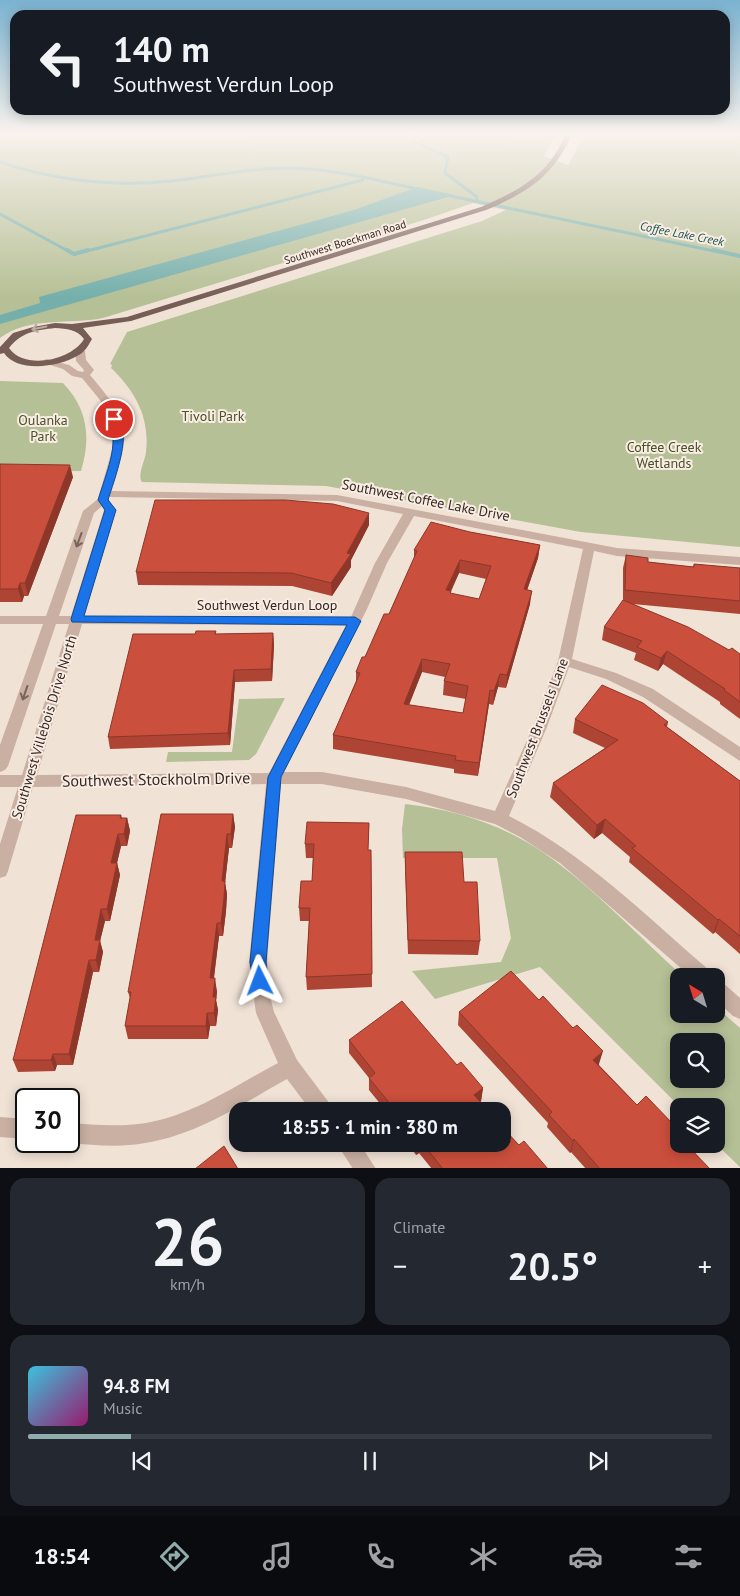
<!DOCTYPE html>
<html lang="en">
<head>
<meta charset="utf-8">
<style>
  :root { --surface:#171b24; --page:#242831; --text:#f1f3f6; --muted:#9ea1a6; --line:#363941; --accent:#90acad }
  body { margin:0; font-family:"PT Sans",sans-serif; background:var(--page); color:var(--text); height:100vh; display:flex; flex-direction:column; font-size:19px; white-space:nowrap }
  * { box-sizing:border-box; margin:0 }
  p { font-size:16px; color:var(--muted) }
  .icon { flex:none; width:28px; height:28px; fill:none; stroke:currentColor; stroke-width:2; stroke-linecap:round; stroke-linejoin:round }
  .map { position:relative; height:1168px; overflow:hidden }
  .sheet { display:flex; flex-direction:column; gap:10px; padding:10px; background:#0d0f14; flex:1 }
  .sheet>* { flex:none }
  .guide { position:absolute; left:10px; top:10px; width:720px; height:105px; border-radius:15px; box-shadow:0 2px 12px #0003; background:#171b24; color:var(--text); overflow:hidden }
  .needle { width:32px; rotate:322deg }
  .fabs { position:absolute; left:670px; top:968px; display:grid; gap:10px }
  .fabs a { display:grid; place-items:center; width:55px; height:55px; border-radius:10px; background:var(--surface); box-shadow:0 2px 12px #0003; font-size:25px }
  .speed { position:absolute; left:15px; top:1088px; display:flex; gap:10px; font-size:25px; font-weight:700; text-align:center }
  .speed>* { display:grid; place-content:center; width:65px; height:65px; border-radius:50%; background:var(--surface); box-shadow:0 2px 12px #0003; line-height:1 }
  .speed .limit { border:2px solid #111; border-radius:8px; background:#fff; color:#111 }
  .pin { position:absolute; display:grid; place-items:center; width:42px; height:42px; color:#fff; margin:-21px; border:2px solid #fff; border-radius:50%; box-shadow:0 1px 5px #0007 }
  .me { position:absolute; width:55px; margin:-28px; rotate:357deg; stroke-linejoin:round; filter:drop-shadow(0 0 4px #0008) }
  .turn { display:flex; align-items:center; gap:18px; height:105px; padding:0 20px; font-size:22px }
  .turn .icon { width:65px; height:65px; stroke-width:2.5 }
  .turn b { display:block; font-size:35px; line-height:42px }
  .big { font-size:38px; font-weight:600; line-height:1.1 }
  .sheet .card { flex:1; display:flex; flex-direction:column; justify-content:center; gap:8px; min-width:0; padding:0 18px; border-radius:15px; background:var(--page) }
  .sheet .dial { align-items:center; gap:0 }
  .dial b { font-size:65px; line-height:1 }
  .song { display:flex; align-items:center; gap:15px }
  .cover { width:60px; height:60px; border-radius:8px; background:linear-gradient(135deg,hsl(190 70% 55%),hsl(320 70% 35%)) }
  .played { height:5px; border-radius:2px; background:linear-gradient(90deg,var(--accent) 15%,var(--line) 15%) }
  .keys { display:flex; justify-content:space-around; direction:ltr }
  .heat { display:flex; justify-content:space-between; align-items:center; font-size:28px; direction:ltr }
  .sheet .tiles { flex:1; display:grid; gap:10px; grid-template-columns:1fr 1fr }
  .card:last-child { grid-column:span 2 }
  .trip { position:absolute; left:229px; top:1102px; width:282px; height:50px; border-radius:15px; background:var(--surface); box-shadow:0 2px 12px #0003; font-weight:600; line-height:50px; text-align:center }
  .tab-bar { display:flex; height:80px; justify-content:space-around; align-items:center; background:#090b0e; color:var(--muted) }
  .tab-bar .icon { width:35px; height:35px }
  .tab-bar .selected { color:var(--accent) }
  .tab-bar b { font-size:22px; color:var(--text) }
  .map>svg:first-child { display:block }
  .green { fill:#b6c096; fill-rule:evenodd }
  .water { fill:#75afab }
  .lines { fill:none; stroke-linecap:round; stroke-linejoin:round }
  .stream-far1 { stroke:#75afab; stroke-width:3 }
  .stream { stroke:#75afab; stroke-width:4 }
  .minor { fill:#c9b0a2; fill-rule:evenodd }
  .major { fill:#765d55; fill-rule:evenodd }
  .wall { fill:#ae4434; fill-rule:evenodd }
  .shaded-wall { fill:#8d372a }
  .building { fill:#ca4f3c; stroke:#8d372a; fill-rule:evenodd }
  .oneway { stroke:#beaca3 }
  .oneway2 { stroke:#77655d }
  .route { fill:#1a73e8; stroke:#114b97 }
  .labels { text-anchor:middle; stroke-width:4; stroke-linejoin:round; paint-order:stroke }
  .far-street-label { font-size:11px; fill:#342825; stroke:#f9ece2 }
  .far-water-label { font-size:12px; font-style:italic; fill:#1a5653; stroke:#f9ece2 }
  .park-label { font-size:14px; fill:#475228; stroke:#f9ece2 }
  .street-label { font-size:14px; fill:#342825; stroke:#f9ece2 }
  .near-street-label { font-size:16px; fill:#342825; stroke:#f9ece2 }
</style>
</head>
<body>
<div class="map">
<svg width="740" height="1169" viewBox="0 0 740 1169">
  <rect width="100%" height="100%" fill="#f1e2d6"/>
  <path class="green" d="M0,133H556L544,156L568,165L585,133H740V547L581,532L326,486L142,482C137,475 145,461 146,452C150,417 135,391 111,368L112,365L110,364L127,332L482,221L506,210L473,203L427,219L103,318C69,325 30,316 0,338Z
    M0,381L63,383C88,409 91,438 81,471L0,472Z
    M285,698L256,754L249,760L166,762L168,752H232L239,699Z
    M405,804C454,809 503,825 544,853C593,887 638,936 683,976H679V1014H716V1007L740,1028V1167L716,1144V1106H679L540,967L435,999L412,971L501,962L511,938L497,858H403L402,829ZM679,1041H716V1079H679Z"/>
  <path class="water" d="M417,187L455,195L0,324V315L40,303L39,297L354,210Z"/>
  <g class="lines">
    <path class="stream-far1" d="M412,133L414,142L448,157L445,173L477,197V201
      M0,162C56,181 113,187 171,181C208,177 244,169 280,168C328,167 376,180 422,190
      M446,195L719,252
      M0,214L70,252
      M83,252L363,180"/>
    <path class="stream" d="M67,250L74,254L88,250
      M713,250L740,256"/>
    <path class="minor" d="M80,348L85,351L86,360L94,370L90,375C105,393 127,417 124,442C123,458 115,475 111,491L337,495L617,548L740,557V565L617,556L594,551L572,659L616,673L653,689L740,747V761L643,697L606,679L569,667L547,727L509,816C585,854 646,916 709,970L712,976H690L560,863L520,837L495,824L406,799L322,784H281L267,962L271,1000L274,1012L297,1060L330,1104L333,1111H311L287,1079C242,1104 197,1135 145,1143C120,1148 94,1145 69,1143L64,1141H69V1123C94,1125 121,1127 146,1123C194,1115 236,1085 278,1063L256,1013L249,962L266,784L33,787L8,871L6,876L0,878V844L18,787H0V775H22L69,624H56L8,766L5,770L0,772V745L43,624H0V616H46L83,511L98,499L114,443V430L100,400L82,378L72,376L63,369L41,362L46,359L69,365L78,371L83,372L84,370L76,361L75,351ZM109,497L337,501L403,514L375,563L351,617L84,616L116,510L109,500ZM102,506L104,510L71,616H59L94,513ZM414,516L583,549L558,661L533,727L495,811L406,787L322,772H284L367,609L387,563ZM82,624L346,625L269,773L37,775Z
      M716,980L722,982L740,998V1019L733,1016L716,1000Z
      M0,1117L26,1119V1139L0,1137Z
      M337,1144H360L376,1169H353Z"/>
    <path class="major" d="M566,133H572C555,176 526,193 486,210L131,321L83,328L92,339C88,346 85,352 77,356C59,367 17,373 4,353L0,354V347L13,333L33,327L55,323L72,324L127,317L481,207C520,190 549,175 566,133ZM55,328C67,329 77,329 84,339C71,361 24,370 9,348C21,332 37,330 55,328Z"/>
  </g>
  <path class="wall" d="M0,464L73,477L28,596H24L22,602H0Z
    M369,525L351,560V567L332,596L292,586L138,585L136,572Z
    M470,532L540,545L538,558L527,590L530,604L506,688L498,687L493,705L489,704L478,776L454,773V769L333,749V735L356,681V672L389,614L414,559V550ZM459,573L486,579L479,599L450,594ZM422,672L445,677L444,681L443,695L466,699L463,713L409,705Z
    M626,555L648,562L693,567L694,564L740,568V614L633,604L729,650L740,654V719L720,704V702L663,664L658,671L634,660L636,653L602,640L604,627L623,601V568Z
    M216,631V634L273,633L274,645L272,681L235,682L230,745L110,749L108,737L195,634Z
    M575,719L668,722L667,727L740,781V954L715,932L713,934L629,862L630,857L602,833L594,839L550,797L553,783L605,748L573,733Z
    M233,814L235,827L232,848H229L225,883L227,894L226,911L223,936H219L214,978L217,992L216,1000L218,1010L216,1026H210L208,1039H128L125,1026L130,998L128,992Z
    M121,815L122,818H127L130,831L127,846H121L117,863L120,875L110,921H105L100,941L103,952L99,972H93L73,1065H57L55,1071L18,1072L13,1060Z
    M369,823L368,850H371L372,987L307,990L306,977L309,921H300L299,908L312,881L313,858H306L305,844Z
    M405,852L464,882L480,941L478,955L408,954L405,866Z
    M539,1000L599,1064V1065L637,1105L672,1130L710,1169H586L571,1152L570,1153L547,1127L548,1123L458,1025L459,1012Z
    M349,1040L457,1065L483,1088L481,1101L480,1102L489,1111H386L369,1090V1078L349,1053Z
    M408,1144H502L519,1145L548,1169H432L419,1153L416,1155Z"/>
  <path class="shaded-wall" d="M70,465L73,477L28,596L25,583Z
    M369,513V525L351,560V567L332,596L331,583Z
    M540,545L538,558L523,602L524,589Z
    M460,560L459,573L450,592V604L446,590Z
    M20,583L24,596L22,602L18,589Z
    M532,591L530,604L506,688L507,675Z
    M273,633L274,645L272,681L271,669Z
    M667,651L663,664L658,671L661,658Z
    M422,659V672L404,717V704Z
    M234,670L235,682L230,745L228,733Z
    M500,674L498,687L493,705L494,691Z
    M490,690L489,704L478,776L479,763Z
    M233,814L235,827L232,848L231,834Z
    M127,818L130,831L127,846L124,834Z
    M605,819L602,833L594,839L597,825Z
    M118,834L121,846L117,863L120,875L110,921L107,909L111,863Z
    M227,834L229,848L225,883L227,894L226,911L223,936L221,923L222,881Z
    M101,909L105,921L100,941L103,952L99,972L96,960L95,940Z
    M719,919L715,932L713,934L718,920Z
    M217,923L219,936L212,992L210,978Z
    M89,960L93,972L73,1065L69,1054Z
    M215,978L217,992L216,1000L218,1010L216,1026L214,1013L213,997Z
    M207,1013L210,1026L208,1039L206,1026Z
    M603,1051L599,1064L590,1072L593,1060Z
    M53,1054L57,1065L55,1071L51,1060Z
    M483,1088L481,1101L473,1108L474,1095Z
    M574,1139L571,1152L570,1153L573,1141Z
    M417,1144H420L419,1153L416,1155Z"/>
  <path class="building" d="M0,464L70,465L25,583H20L18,589H0Z
    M155,500H285L333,504L369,513L347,553L351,554L331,583L291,573L136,572Z
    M431,522L470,532L540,545L524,589L532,591L507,675L500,674L494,691L490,690L479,763L455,760L456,756L333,735L360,673L356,672L362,657H365L384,614H389L417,551L414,550ZM460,560L491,566L479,599L450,593L451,591L446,590ZM422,659L450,664L444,681L468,686L463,713L404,704Z
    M626,555L648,558V562L694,567V564L740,568V601L625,590Z
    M623,600L688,627L729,650L732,648L740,654V702L724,690L725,689L667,651L661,658L637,647L642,641L604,627Z
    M196,631H216L215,634L273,633L271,669L234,670L228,733L108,737L133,634H195Z
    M602,685L643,703L668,722L664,725L740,781V936L719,919L718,920L632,848L636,846L605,819L597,825L553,783L618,740L575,719Z
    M161,814H233L231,834H227L222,881H225L224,898L221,923H217L210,978H215L213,997H216L214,1013H207L206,1026H125L131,992H128Z
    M76,815H121L120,818H127L124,834H118L111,863H117L107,909H101L95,940H100L96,960H89L69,1054H53L51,1060H13Z
    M307,822L369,823L368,850H371L372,974L306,977L310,908H299L301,881H312L314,844H305Z
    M405,852H462L464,882H477L480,941L408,940Z
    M511,971L539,1000L543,996L573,1028L577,1025L603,1051L593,1060L637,1105L646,1096L674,1125L671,1128L679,1136V1144H686L710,1169H600L574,1139L573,1141L549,1115L552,1112L459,1012Z
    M402,1001L457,1065L461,1062L483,1088L474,1095L489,1111H396L369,1078L375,1073L349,1040Z
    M502,1127L519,1145L524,1141L548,1169H443L423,1144H502Z
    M224,1146L238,1169H195Z"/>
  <defs><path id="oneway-shaft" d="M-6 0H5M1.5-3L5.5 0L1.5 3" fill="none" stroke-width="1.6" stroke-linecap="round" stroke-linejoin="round" transform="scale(1.25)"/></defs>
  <use class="oneway" href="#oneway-shaft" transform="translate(39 328) rotate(169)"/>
  <g class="oneway2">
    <use href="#oneway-shaft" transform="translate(79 540) rotate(110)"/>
    <use href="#oneway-shaft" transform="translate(25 693) rotate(109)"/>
  </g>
  <linearGradient id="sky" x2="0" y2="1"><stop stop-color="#7ab2d0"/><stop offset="0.45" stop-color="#f9f2ed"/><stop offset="1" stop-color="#f9f2ed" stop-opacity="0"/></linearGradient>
  <rect width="740" height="297" fill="url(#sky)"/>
  <path class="route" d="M114,416C136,425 113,483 108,500L116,510L84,616L355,617L361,621L281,777L266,962L268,981L266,986L260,989L254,986L250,962L268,777L347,625L72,622L71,619L105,510L98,500C106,473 120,445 109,419Z"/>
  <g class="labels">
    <g class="far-street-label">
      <text transform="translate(345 242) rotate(-17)" y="4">Southwest Boeckman Road</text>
    </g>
    <g class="far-water-label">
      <text transform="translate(682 234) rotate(11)" y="4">Coffee Lake Creek</text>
    </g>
    <g class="park-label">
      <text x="213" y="421">Tivoli Park</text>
      <text x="43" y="425">Oulanka<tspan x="43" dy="16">Park</tspan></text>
      <text x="664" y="452">Coffee Creek<tspan x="664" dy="16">Wetlands</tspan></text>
    </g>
    <g class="street-label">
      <text transform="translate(426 500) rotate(11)" y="5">Southwest Coffee Lake Drive</text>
      <text x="267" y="610">Southwest Verdun Loop</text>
      <text transform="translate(44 727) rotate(-73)" y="5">Southwest Villebois Drive North</text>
      <text transform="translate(537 728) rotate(-69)" y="5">Southwest Brussels Lane</text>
    </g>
    <g class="near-street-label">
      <text transform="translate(156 779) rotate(-1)" y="6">Southwest Stockholm Drive</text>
    </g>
  </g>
</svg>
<div class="fabs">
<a><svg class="needle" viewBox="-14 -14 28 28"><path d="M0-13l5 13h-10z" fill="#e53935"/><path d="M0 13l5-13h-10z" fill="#9ea1a6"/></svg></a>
<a><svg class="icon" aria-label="search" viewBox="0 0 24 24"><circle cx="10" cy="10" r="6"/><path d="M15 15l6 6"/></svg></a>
<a><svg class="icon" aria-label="layers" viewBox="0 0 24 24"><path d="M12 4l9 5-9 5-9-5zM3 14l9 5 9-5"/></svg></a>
</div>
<div class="speed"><div class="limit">30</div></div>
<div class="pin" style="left:114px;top:419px;background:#d93025"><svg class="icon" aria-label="arrive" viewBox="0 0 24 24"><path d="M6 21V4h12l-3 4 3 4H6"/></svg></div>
<svg class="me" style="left:260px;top:981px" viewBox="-20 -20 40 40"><path d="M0-17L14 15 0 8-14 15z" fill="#1a73e8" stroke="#fff" stroke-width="4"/></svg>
<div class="trip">18:55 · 1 min · 380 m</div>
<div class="guide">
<div class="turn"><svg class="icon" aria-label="left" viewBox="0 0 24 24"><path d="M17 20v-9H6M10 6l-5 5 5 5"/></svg><div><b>140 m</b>Southwest Verdun Loop</div></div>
</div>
</div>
<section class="sheet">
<div class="tiles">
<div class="card dial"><b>26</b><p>km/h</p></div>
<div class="card"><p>Climate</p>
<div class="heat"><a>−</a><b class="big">20.5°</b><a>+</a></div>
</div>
<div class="card">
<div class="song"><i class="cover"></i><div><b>94.8 FM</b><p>Music</p></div></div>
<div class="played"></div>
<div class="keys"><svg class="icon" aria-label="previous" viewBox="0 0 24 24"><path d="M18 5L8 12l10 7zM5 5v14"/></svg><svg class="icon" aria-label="pause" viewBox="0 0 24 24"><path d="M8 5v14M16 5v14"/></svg><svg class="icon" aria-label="next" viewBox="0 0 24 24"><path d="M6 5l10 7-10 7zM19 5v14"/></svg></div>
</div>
</div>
</section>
<nav class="tab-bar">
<b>18:54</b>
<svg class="icon selected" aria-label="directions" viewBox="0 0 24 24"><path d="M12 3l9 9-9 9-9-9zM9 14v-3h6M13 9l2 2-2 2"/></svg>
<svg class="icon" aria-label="music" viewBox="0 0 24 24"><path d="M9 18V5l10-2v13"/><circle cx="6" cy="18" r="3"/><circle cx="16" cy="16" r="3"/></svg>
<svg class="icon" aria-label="phone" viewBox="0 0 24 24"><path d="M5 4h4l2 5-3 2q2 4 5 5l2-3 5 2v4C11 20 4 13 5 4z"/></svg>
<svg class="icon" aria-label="climate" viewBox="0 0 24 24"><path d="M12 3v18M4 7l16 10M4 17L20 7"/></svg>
<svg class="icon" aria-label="car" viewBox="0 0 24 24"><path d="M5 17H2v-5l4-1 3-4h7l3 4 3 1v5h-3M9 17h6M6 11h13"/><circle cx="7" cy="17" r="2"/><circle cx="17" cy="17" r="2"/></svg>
<svg class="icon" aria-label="filters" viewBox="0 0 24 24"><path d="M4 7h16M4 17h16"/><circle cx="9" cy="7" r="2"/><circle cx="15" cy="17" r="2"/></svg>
</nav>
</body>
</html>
